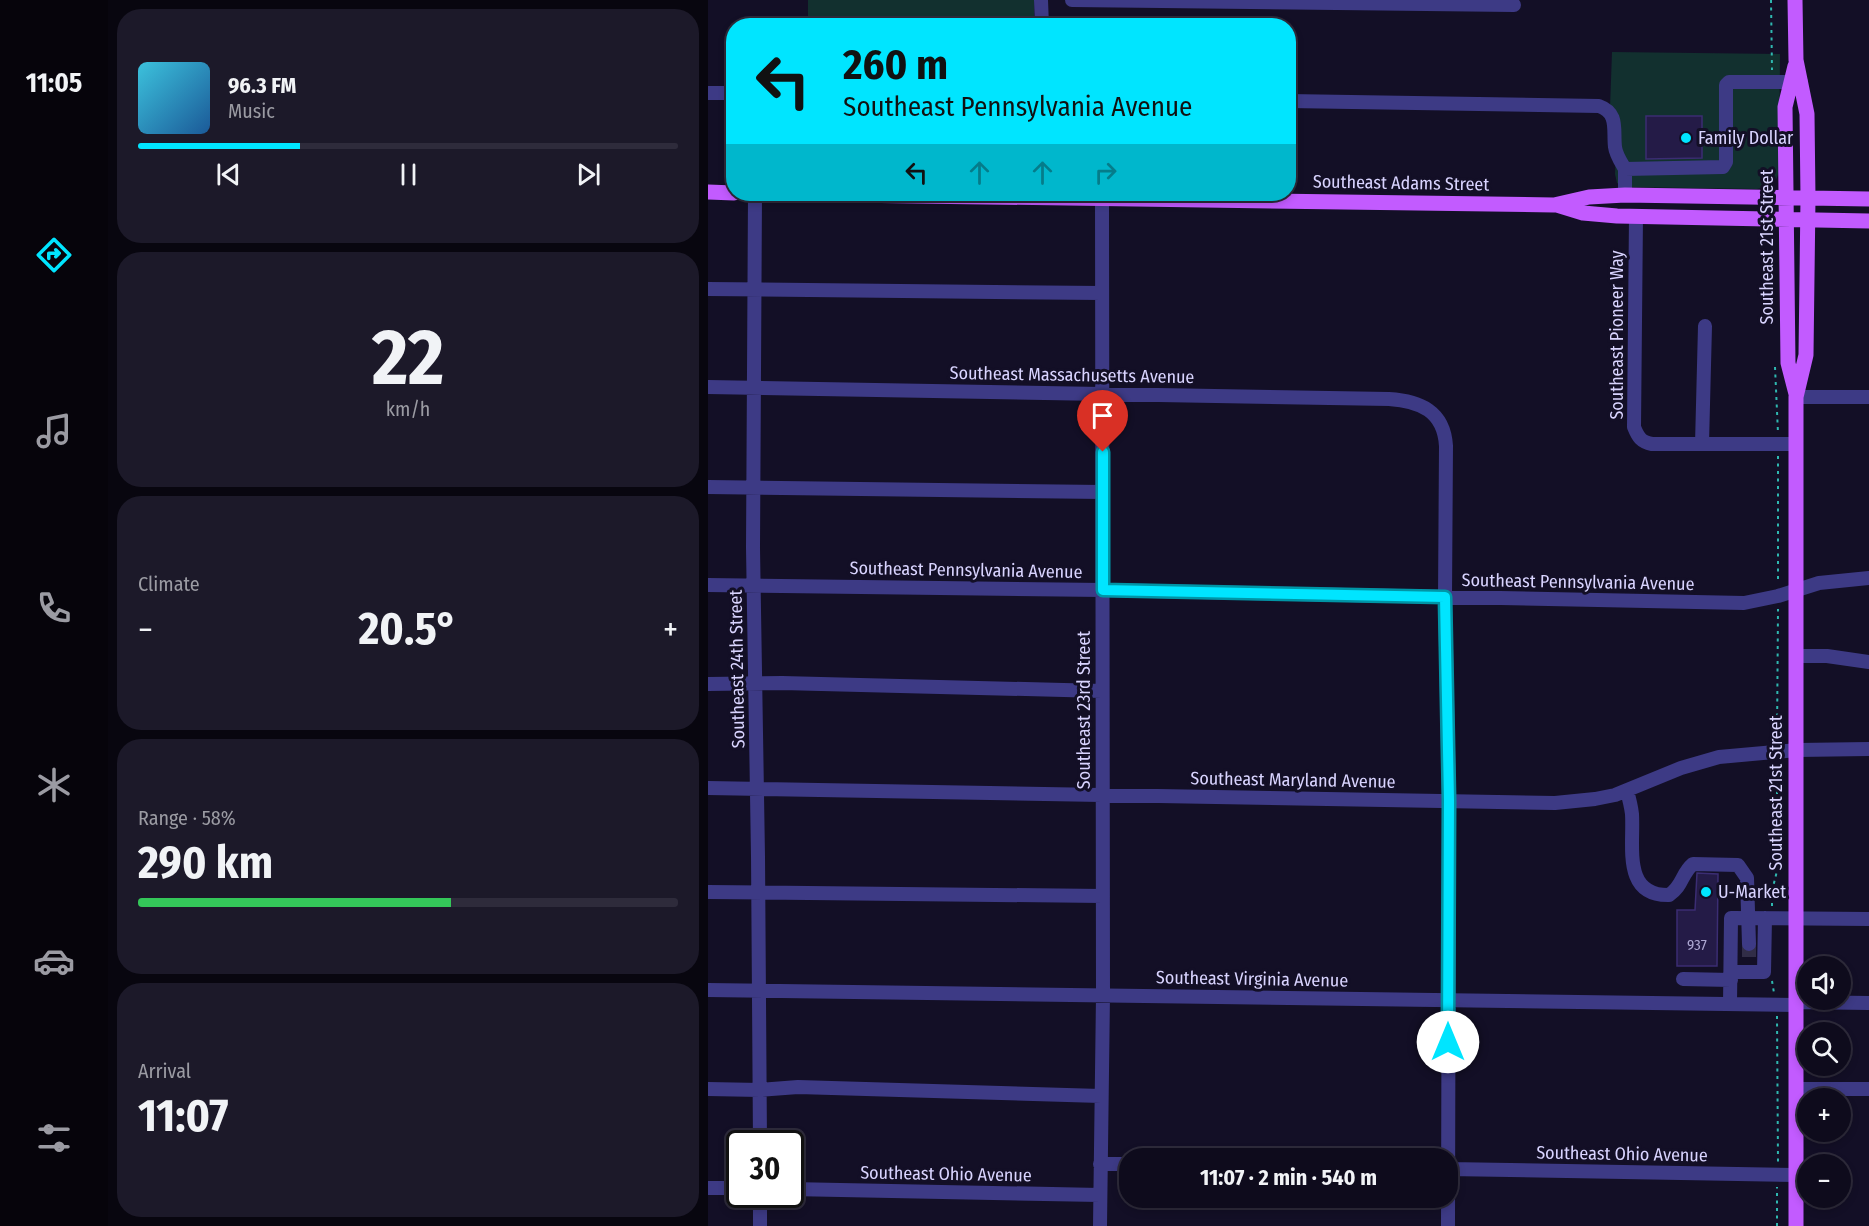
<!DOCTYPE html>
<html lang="en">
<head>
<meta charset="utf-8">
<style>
  :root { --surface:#0e0b1c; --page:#1c1929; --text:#f1f3f6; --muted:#9b9ba3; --line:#2e2b3b; --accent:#00e5ff }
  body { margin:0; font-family:"Fira Sans Condensed",sans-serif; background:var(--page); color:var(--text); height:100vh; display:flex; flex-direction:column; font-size:22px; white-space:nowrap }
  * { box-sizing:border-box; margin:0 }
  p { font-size:20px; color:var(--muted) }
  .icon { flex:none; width:33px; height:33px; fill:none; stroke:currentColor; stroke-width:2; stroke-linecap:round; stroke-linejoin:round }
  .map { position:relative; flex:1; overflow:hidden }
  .panel { display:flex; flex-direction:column; gap:9px; padding:9px; background:#08060f; width:600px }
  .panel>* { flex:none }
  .hud { position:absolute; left:18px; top:18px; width:570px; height:183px; border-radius:24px; box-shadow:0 3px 9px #0003,0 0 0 2px var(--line); background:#00e5ff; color:#111; overflow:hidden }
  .fabs { position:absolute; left:1089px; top:956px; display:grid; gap:12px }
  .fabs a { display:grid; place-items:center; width:54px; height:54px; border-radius:50%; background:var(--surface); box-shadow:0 3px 9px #0003,0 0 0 2px var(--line); font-size:30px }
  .speed { position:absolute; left:18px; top:1130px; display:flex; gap:12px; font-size:30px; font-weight:700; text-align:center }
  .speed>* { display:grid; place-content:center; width:78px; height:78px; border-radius:50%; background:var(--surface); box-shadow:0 3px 9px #0003,0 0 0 2px var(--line); line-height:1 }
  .speed .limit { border:3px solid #111; border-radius:9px; background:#fff; color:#111 }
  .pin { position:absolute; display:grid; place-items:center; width:51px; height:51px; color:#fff; margin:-62px -26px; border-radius:50% 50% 50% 0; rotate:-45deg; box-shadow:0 0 6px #0007 }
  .pin .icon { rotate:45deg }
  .me { position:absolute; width:66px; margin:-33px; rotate:0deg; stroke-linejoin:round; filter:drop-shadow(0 0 4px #0008) }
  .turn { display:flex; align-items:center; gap:21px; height:126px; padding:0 18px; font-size:27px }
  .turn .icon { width:78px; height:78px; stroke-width:2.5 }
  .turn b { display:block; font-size:42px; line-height:51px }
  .lanes { display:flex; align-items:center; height:57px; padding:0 18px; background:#0003; justify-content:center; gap:30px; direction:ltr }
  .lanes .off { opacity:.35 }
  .big { font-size:45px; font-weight:700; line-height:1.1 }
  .panel .widget { flex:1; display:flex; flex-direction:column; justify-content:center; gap:9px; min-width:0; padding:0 21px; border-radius:24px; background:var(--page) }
  .panel .dial { align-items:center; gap:0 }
  .dial b { font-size:78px; line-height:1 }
  .song { display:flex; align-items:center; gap:18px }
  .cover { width:72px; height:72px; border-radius:9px; background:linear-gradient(135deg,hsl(190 70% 55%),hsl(210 70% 35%)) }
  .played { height:6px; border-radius:3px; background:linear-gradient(90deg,var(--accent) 30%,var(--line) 30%) }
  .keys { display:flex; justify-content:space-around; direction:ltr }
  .heat { display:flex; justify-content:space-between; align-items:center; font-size:33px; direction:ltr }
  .charge { height:9px; border-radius:4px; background:linear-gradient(90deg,#34c759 58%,var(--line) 0) }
  .trip { position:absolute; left:411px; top:1148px; width:339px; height:60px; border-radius:24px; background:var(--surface); box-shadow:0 3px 9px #0003,0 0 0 2px var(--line); font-weight:700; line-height:60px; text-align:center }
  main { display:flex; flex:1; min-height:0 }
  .tabs { display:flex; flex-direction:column; width:108px; justify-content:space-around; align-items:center; background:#06040b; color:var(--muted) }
  .tabs .icon { width:42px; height:42px }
  .tabs .selected { color:var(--accent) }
  .tabs b { font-size:27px; color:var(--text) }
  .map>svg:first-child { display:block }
  .green { fill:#12302f }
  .building { fill:#241b47; stroke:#3b2d73; stroke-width:1.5 }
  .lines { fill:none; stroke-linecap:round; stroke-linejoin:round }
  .minor-tunnel { stroke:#312d47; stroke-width:14; stroke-dasharray:14 7; stroke-linecap:butt }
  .path { stroke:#2fb8b0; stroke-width:2; stroke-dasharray:3 4.5; stroke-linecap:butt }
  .minor { stroke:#3d3a85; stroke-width:14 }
  .major { stroke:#c25bff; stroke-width:15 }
  .route-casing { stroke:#0095a6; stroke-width:15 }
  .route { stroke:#00e5ff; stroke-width:10 }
  .poi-dot { fill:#00e5ff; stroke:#130f26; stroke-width:2 }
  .labels { text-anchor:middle; stroke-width:6; stroke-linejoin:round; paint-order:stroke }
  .number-label { font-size:15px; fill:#aca6d1 }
  .poi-label { font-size:18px; fill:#d9d4ff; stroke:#130f26; text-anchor:start }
  .street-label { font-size:18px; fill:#d9d4ff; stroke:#130f26 }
</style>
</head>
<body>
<main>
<nav class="tabs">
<b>11:05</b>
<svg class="icon selected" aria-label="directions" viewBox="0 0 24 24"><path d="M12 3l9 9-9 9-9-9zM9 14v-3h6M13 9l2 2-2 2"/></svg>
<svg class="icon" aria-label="music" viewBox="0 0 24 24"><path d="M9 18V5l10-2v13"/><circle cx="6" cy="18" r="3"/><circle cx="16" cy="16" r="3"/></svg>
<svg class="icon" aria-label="phone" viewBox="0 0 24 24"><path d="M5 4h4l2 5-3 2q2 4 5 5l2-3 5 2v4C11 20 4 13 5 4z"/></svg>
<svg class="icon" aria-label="climate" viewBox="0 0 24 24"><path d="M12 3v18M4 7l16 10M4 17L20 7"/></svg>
<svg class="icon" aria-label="car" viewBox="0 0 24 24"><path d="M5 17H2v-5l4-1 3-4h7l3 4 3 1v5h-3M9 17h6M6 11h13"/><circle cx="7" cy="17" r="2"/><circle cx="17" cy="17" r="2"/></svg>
<svg class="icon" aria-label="filters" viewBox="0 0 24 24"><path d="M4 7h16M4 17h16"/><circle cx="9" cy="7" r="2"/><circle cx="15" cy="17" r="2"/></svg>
</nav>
<section class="panel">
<div class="widget">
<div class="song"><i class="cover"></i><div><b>96.3 FM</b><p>Music</p></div></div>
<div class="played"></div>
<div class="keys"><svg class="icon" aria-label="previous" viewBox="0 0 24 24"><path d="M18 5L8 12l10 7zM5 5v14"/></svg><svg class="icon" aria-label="pause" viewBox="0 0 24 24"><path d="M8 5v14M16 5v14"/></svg><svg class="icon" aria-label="next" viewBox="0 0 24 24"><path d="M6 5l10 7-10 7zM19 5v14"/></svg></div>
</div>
<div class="widget dial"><b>22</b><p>km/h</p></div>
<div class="widget"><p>Climate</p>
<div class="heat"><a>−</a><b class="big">20.5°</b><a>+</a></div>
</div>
<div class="widget"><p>Range · 58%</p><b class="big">290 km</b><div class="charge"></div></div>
<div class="widget"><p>Arrival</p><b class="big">11:07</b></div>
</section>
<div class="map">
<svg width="1161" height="1226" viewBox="0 0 1161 1226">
  <rect width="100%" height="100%" fill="#130f26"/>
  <path class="green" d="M100,0H326V22H279L278,26L100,25Z
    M904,52L1072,54L1071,172C1067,185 1062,187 1049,189L916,187L909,183L907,174L909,127L902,108Z"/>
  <path class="building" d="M938,116H994V158L938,159Z
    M989,873L1010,874L1009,966H969V910H987Z"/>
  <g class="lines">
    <path class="minor-tunnel" d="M1041,944V957"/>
    <path class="path" d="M1063,0L1064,70
      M1067,367L1070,433
      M1070,456V583
      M1069,739L1070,609
      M1064,906V891L1069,871V765
      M1064,981L1066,993
      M1069,1016L1070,1163
      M1069,1226V1187"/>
    <path class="minor" d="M333,0L334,26
      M364,0L806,5
      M0,93H26
      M580,101L891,106C911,113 905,130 907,147C908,155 913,162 917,169
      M47,194L45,548L50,856L52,1143
      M917,195V169L1015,167L1018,162V85L1021,82H1093
      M928,216L926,427C930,437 933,442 944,444H1088
      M0,289L394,293
      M0,387L681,399C712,401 736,411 738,446L737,597L741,800L740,1226
      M1088,397H1161
      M994,444L997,326
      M0,487L395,492
      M0,585L395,590L1036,603L1070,596L1111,583L1161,578
      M1088,656H1119L1161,662
      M0,684L74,683L394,691
      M0,788L847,803L887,799L907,795L973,768L1011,757L1089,750L1161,749
      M919,791C921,798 923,806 924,814C926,846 914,896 961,895C975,886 973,874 985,864L1030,865L1039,878L1041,944
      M0,892L395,896
      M1023,972H1056L1057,918
      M975,979L1023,980
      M0,990L1088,1005
      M1088,1002L1161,1003
      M1022,1004L1023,918L1161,919
      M0,1089L52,1090L90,1087L393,1096
      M1088,1089H1161
      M392,1164H422
      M740,1169L1088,1175
      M0,1188H32
      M82,1189L392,1195
      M52,1194V1226
      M392,1226L395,995L394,194"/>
    <path class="major" d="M1087,0L1088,60L1099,114L1100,198L1098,355L1088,397V1226
      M1087,66L1077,107L1080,363L1088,394
      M0,192L26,193
      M71,194L846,205L881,197L917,195L1161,199
      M849,205L875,213L909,216L1161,221"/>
  </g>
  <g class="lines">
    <defs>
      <path id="route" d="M395,452V590L737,597L741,800L740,1042"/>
    </defs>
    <use href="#route" class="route-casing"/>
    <use href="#route" class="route"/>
  </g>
  <g class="poi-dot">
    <circle cx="978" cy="138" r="6"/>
    <circle cx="998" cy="892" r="6"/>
  </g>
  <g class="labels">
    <g class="number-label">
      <text x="989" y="950">937</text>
    </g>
    <g class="poi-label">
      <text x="990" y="144">Family Dollar</text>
      <text x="1010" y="898">U-Market</text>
    </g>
    <g class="street-label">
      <text transform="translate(693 183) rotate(1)" y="6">Southeast Adams Street</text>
      <text transform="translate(1059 247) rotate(-90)" y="6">Southeast 21st Street</text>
      <text transform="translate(909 335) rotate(-90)" y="6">Southeast Pioneer Way</text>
      <text transform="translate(364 375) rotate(1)" y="6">Southeast Massachusetts Avenue</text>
      <text transform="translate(258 570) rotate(1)" y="6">Southeast Pennsylvania Avenue</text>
      <text transform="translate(870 582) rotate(1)" y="6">Southeast Pennsylvania Avenue</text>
      <text transform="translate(29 669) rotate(-91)" y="6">Southeast 24th Street</text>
      <text transform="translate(376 710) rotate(-90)" y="6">Southeast 23rd Street</text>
      <text transform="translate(585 780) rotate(1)" y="6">Southeast Maryland Avenue</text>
      <text transform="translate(1068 793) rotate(-90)" y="6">Southeast 21st Street</text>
      <text transform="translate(544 979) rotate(1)" y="6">Southeast Virginia Avenue</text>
      <text transform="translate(914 1154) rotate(1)" y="6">Southeast Ohio Avenue</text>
      <text transform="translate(238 1174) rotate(1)" y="6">Southeast Ohio Avenue</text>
    </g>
  </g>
</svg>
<div class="fabs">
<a><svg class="icon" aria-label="sound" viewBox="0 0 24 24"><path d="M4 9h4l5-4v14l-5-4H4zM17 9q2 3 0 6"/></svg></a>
<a><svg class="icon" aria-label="search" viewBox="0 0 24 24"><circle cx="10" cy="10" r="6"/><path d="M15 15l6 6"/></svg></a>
<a>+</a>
<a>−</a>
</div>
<div class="speed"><div class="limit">30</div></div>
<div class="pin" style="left:395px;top:452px;background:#d93025"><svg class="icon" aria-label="arrive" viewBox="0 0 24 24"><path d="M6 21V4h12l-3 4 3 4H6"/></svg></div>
<svg class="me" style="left:740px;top:1042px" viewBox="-20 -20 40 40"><circle r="19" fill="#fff"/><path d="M0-13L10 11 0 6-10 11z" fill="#00e5ff"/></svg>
<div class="trip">11:07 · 2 min · 540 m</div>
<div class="hud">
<div class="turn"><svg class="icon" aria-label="left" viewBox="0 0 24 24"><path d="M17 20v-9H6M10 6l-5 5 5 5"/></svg><div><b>260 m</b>Southeast Pennsylvania Avenue</div></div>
<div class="lanes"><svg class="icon" aria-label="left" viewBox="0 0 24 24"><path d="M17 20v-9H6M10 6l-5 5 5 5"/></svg><svg class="icon off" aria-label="ahead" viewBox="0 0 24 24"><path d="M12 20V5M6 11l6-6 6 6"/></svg><svg class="icon off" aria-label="ahead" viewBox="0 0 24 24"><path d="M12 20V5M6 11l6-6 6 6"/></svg><svg class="icon off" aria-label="right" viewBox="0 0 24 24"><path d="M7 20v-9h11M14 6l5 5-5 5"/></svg></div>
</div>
</div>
</main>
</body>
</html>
